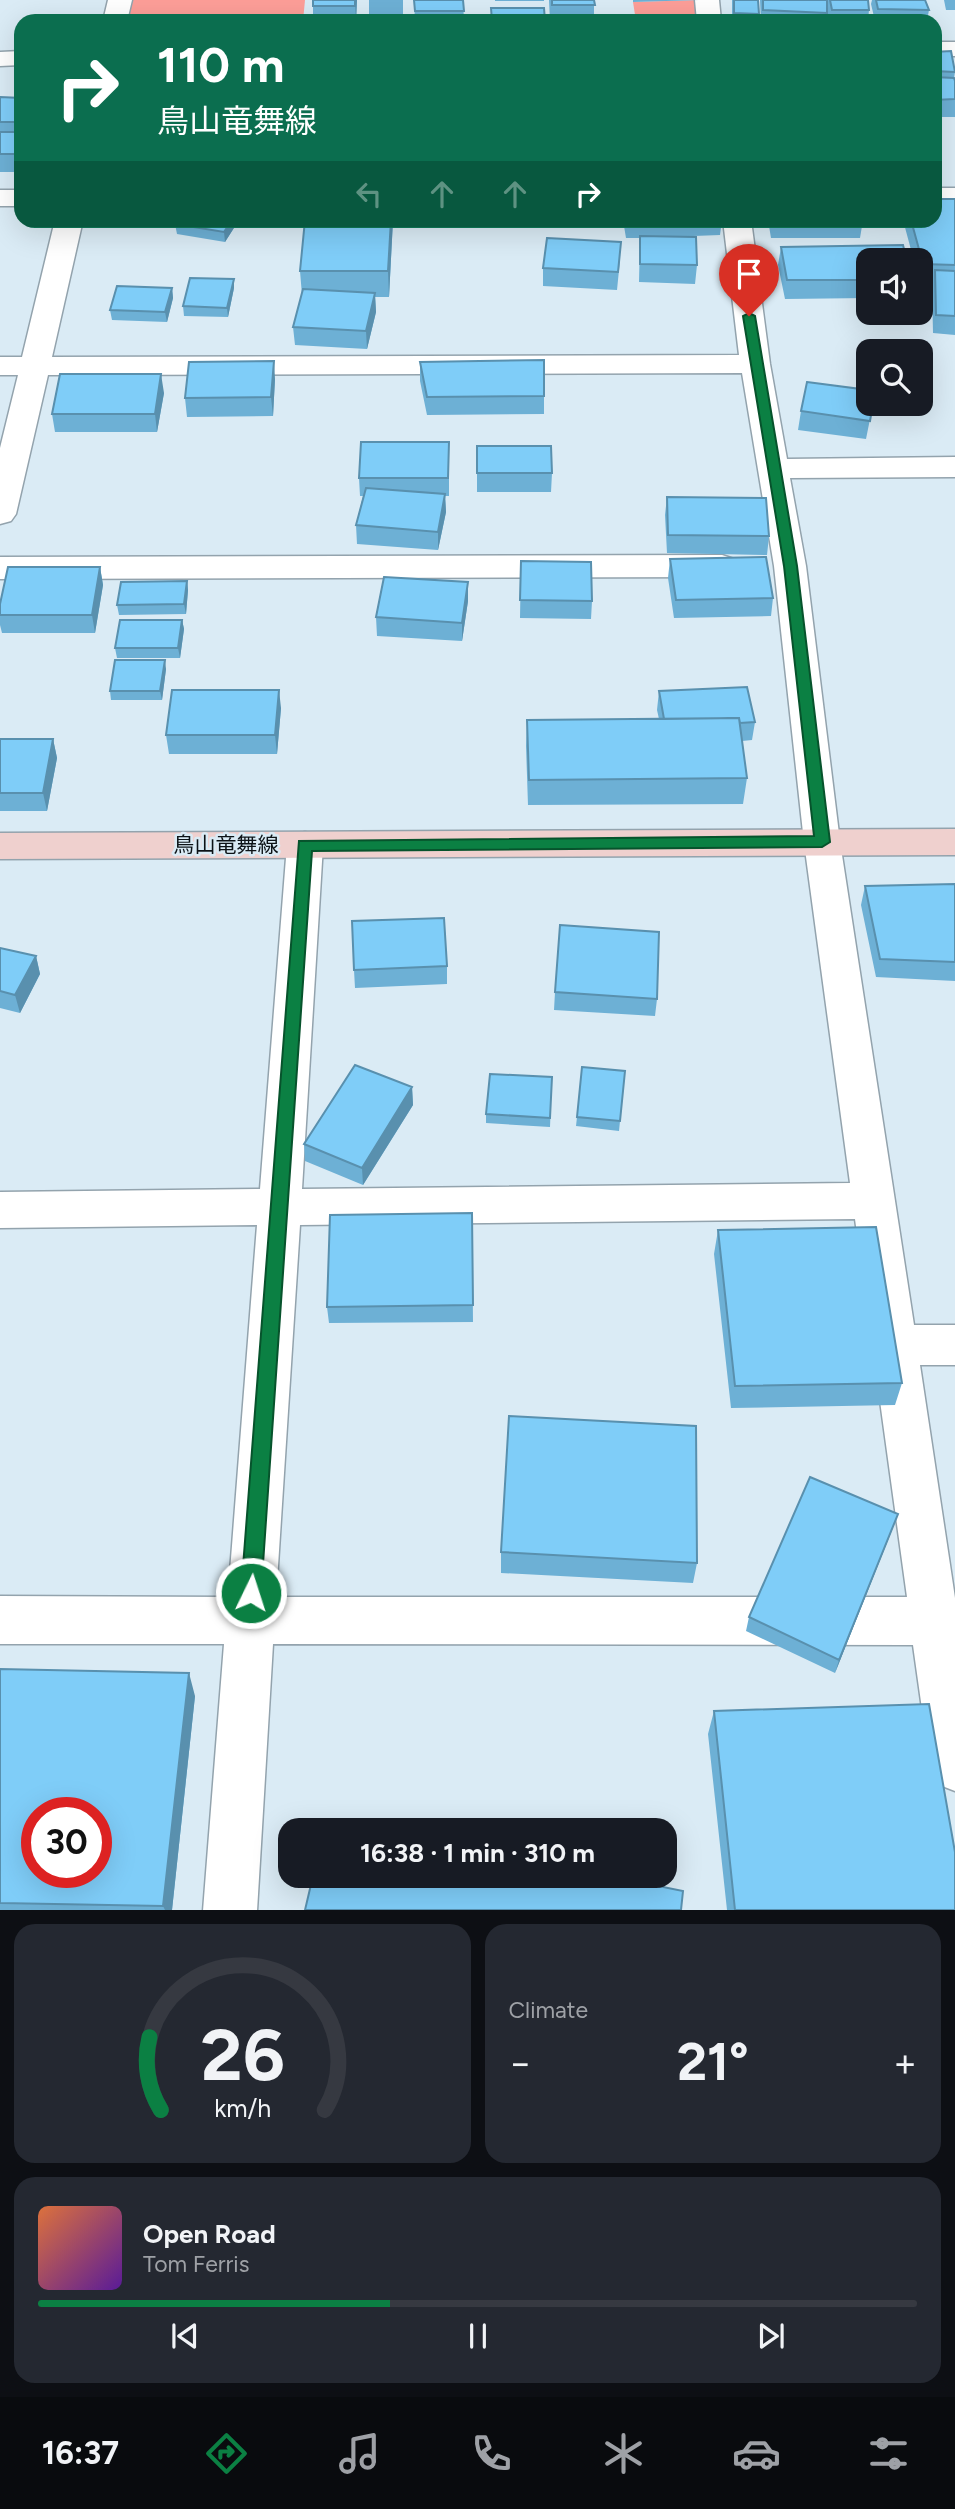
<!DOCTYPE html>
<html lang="en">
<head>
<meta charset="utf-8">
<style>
  :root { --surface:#171b24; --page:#242831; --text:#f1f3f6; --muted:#9ea1a6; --line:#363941; --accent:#0b8043 }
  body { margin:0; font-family:Figtree,"Noto Sans JP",sans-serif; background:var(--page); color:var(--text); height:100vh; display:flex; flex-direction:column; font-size:26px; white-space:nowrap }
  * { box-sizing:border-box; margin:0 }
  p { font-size:23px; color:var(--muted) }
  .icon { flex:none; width:38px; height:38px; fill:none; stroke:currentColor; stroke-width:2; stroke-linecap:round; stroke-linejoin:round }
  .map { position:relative; height:1910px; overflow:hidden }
  .drawer { display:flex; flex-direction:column; gap:14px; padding:14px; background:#0d0f14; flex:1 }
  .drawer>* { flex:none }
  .banner { position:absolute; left:14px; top:14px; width:928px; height:214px; border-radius:21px; box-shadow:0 7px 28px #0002; background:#0b6e4f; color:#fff; overflow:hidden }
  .tools { position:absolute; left:856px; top:248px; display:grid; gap:14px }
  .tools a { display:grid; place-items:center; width:77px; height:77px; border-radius:14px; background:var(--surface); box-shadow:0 7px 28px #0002; font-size:35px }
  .speed { position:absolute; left:21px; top:1797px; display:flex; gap:14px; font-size:35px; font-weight:700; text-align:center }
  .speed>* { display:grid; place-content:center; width:91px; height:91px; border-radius:50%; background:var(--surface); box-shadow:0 7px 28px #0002; line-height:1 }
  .speed .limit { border:10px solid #d22; background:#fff; color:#111 }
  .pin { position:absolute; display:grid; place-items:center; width:60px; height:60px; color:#fff; margin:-72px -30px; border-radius:50% 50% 50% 0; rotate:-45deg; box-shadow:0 0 7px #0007 }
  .pin .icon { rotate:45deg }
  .me { position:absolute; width:77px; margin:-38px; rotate:4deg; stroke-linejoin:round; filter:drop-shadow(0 0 5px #0008) }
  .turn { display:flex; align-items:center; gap:24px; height:147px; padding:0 28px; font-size:32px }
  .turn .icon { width:91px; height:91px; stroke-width:2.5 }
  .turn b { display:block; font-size:49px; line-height:60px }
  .lanes { display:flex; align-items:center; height:66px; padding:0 28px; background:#0003; justify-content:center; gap:35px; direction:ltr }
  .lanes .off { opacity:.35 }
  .big { font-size:52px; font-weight:700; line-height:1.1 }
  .drawer .widget { flex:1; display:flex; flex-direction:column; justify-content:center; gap:10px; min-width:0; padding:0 24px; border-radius:21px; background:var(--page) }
  .drawer .dial { align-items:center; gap:0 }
  .dial svg { height:182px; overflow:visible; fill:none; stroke:var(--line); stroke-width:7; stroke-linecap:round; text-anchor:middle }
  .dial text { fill:var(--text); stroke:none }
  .song { display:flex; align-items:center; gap:21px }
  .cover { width:84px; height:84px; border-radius:10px; background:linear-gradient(135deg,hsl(20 70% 55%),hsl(270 70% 35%)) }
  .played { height:7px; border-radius:4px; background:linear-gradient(90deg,var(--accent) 40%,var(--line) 40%) }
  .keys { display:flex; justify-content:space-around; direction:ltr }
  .heat { display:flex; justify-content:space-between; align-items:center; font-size:38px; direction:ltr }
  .drawer .tiles { flex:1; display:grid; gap:14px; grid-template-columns:1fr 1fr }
  .widget:last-child { grid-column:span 2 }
  .trip { position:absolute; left:278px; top:1818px; width:399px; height:70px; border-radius:21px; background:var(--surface); box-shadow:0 7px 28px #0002; font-weight:700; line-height:70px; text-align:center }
  .tab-bar { display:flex; height:112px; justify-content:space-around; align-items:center; background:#090b0e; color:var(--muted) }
  .tab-bar .icon { width:49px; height:49px }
  .tab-bar .current { color:var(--accent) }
  .tab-bar b { font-size:32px; color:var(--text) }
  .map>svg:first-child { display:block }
  .green { fill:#fd9e98 }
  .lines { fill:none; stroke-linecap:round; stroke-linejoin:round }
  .minor-casing { stroke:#93a3ad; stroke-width:3 }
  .secondary-casing { stroke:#93a3ad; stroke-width:3 }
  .minor { fill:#fff; fill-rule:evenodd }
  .secondary { fill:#efd0ce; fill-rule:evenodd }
  .wall { fill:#6db0d5 }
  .shaded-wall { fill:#5990ae }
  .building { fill:#7fcdf8; stroke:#5990ae; stroke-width:2; fill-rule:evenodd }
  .route { fill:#0b8043; stroke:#07532c; stroke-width:2 }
  .labels { text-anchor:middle; stroke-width:5; stroke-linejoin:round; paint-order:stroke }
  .street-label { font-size:21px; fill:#0c1216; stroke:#daebf5 }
</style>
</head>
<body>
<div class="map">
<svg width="955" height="1911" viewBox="0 0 955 1911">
  <rect width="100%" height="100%" fill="#daebf5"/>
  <path class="green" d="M120,0H305L303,21H115Z
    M699,0L701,21H636L633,2Z"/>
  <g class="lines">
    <defs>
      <path id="minor" d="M108,0H132L127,21H103Z
        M695,0H719L721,21H697Z
        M934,42H955V56H934Z
        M21,51V65L0,66V52Z
        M934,188H955V204H934Z
        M0,190H21V206H0Z
        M55,220H83L52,357L739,355L723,220H751L770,364L787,459L955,457V477L790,478L806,566L840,842L914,1325H955V1365H920L955,1598V1791L937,1784L930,1766L913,1645L273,1644L257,1911H203L224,1644H0V1596L228,1597L257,1225L0,1228V1192L260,1189L287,845L292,835L305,832L318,835L323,845L302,1189L850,1183L804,842L774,566L742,373L48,375L16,514L11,521L0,524V448L18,375H0V357H22ZM855,1219L907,1597H276L300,1225Z
        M722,555L734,559L738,566L734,573L722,577L0,579V557Z"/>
      <path id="secondary" d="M955,829V855L0,859V833Z"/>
    </defs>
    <use href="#minor" class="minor-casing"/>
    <use href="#secondary" class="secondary-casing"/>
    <use href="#minor" class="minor"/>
    <use href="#secondary" class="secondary"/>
  </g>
  <path class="wall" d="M313,0H357L356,21H313Z
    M369,0H403V15H369Z
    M414,0H463L464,21H415Z
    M495,0H544V1H495Z
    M549,0H594V21H550Z
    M633,0H699L633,2Z
    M732,0H758V21H732Z
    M760,0H868L869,10L868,21H828L827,15L826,21H761Z
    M872,0H925L929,10L927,21H875L871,4Z
    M944,0H955V10H946Z
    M934,52L955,72L954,78L955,81V117H934Z
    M0,97L21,98V168L20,172H0Z
    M955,199V335L933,333L932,288L933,283L920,282V261H914L903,220H934Z
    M239,220L225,242L177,234L175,224Z
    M393,220L389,297H375L376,312L367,349L295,345L293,327L302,295L300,271Z
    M623,220H722L720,235L667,237L697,265L695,284L639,282L640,238H626Z
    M768,220H863L860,238H771Z
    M781,247L868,261V298L785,299L778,265Z
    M620,260L617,290L543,286V268Z
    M172,288L173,298L167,322L112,320L110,310Z
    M234,288L228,317L184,316L183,306Z
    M420,362L544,396V414L427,415L420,381Z
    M275,379L273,416L187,417L185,398Z
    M164,393L157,432H55L52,414Z
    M873,404L866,439L798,430L801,411Z
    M449,442V496H445L446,512L438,550L357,544L356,525L363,496H360L359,478Z
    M477,446L552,473L551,492H477Z
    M667,497L769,536L767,555L667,553L665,515Z
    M670,559L773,598L771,616L674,618L668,578Z
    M521,561L592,601L591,619L520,618Z
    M100,567L103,585L95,633H2L0,625V604Z
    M187,581L188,590L186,614L119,615L117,605Z
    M468,582V601L462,641L377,636L376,617Z
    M182,620L184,629L180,658H117L115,648Z
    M166,669L162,700H111L110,691Z
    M659,691L755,722L752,740L742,741L747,778L743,804L528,805L526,746L527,720L659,719L657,710Z
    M281,708L277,754H169L166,735Z
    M0,739H53L57,758L47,811H0Z
    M955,884V981L876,977L861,905L865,886Z
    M0,948L36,956L40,974L20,1013L0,1008Z
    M447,966V984L355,988L354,970Z
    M555,992L657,999L655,1016L554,1010Z
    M625,1071L619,1131L576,1126L577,1117Z
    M552,1077L550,1127L486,1123V1114Z
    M412,1087L413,1105L363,1185L305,1161L304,1144Z
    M472,1213L473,1322L329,1323L327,1307Z
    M718,1230L902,1383L895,1405L731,1408L714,1254Z
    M892,1530L835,1673L746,1631L749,1617Z
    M501,1552L697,1563L693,1583L501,1573Z
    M0,1669L195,1696L172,1910H0Z
    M714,1711L955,1910H727L708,1734Z"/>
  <path class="shaded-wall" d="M355,0H357L356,21Z
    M21,140V168L20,172L17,154Z
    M232,220H239L225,242L224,232Z
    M391,220H393L389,297L388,271Z
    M234,279V288L228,317L227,308Z
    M172,288L173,298L167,322L165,312Z
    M375,293L376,312L367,349L366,331Z
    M274,361L275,379L273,416L271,397Z
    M161,374L164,393L157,432L155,414Z
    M445,494L446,512L438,550V532Z
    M100,567L103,585L95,633L92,615Z
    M187,581L188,590L186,614L184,604Z
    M468,582V601L462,641V623Z
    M182,620L184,629L180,658L178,648Z
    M165,660L166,669L162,700L160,691Z
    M279,690L281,708L277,754L275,735Z
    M53,739L57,758L47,811L43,793Z
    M36,956L40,974L20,1013L15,995Z
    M412,1087L413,1105L363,1185L362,1168Z
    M898,1514L892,1530L835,1673L839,1660Z
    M189,1673L195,1696L172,1910H165L163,1906Z"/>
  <path class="building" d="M313,0H355V6H313Z
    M414,0H463L464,11H415Z
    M552,0H594L595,5H552Z
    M734,0H758L759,14L734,13Z
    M763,0H827V13L763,10Z
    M830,0H868L869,10H832Z
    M876,0H925L929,10L878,9Z
    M491,8H544L545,21H492Z
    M951,51L955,72L934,71V52Z
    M934,77L954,78L955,81V99L934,100Z
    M0,97L21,98V122H0Z
    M0,132H21V140L17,154H0Z
    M934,199H955V265L923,264L911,220H934Z
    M178,220H232L224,232L175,224Z
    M305,220H391L388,271H300Z
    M640,236L696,237L697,265L640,264Z
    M547,238L621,242L618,272L543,268Z
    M903,245L907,261H868V280H787L781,247Z
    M935,270L955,271V316L936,315Z
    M190,278L234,279L227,308L183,306Z
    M117,286L172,288L165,312L110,310Z
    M303,289L375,293L366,331L293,327Z
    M544,360V396L427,397L420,362Z
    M274,361L271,397L185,398L189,362Z
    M60,374H161L155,414H52Z
    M807,382L868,390V404H873L870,421L801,411Z
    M361,442H449L448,478H359Z
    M477,446H551L552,473H477Z
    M366,488L445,494L438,532L356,525Z
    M667,497L766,498L769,536L668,535Z
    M766,557L773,598L676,600L670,559Z
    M521,561L591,562L592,601L520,600Z
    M8,567H100L92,615H0V604Z
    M384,577L468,582L462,623L376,617Z
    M187,581L184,604L117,605L121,582Z
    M120,620H182L178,648H115Z
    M115,660H165L160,691H110Z
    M747,687L755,722L740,723L739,718L664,719L659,691Z
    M172,690H279L275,735H166Z
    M739,718L747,778L529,780L527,720Z
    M0,739H53L43,793H0Z
    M955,884V962L880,959L865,886Z
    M444,918L447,966L354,970L352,921Z
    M560,925L659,932L657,999L555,992Z
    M0,948L36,956L15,995L0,991Z
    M355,1065L412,1087L362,1168L304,1144Z
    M582,1067L625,1071L620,1121L577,1117Z
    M490,1074L552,1077L550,1118L486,1114Z
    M472,1213L473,1305L327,1307L330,1215Z
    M876,1227L902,1383L735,1386L718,1230Z
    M509,1416L696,1426L697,1563L501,1552Z
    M810,1477L898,1514L839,1660L749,1617Z
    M0,1669L189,1673L163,1906L0,1903ZM37,1813H96V1872H37Z
    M929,1704L955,1852V1910H735L714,1711Z
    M326,1820L380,1830H323Z
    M313,1876H609L683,1891L681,1910H305Z"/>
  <path class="route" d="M749,313L755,316L797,566L830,842L822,847L312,851L261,1593L258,1600L251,1602L244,1600L241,1593L299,841L814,836L784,566L743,316Z"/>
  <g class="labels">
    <g class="street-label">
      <text x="226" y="852">鳥山竜舞線</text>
    </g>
  </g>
</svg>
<div class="tools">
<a><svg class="icon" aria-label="sound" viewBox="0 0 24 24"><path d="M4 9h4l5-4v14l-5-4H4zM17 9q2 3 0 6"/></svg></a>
<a><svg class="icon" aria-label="search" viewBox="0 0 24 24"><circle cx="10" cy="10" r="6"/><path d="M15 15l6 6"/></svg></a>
</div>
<div class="speed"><div class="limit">30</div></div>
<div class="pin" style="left:749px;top:316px;background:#d93025"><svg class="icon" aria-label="arrive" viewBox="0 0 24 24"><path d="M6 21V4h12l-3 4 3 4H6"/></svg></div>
<svg class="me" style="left:251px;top:1593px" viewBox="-20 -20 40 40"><circle r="17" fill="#0b8043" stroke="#fff" stroke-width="3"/><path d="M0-11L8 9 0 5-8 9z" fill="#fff"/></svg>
<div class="trip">16:38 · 1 min · 310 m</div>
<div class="banner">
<div class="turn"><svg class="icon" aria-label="right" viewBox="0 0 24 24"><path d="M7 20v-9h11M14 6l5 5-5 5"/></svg><div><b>110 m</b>鳥山竜舞線</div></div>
<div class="lanes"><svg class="icon off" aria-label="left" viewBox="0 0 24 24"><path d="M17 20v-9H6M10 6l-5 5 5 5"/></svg><svg class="icon off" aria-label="ahead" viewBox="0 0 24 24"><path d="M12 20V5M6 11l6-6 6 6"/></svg><svg class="icon off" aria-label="ahead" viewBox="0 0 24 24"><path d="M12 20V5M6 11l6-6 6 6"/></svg><svg class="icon" aria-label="right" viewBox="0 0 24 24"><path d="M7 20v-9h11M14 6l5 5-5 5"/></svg></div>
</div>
</div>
<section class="drawer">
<div class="tiles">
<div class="widget dial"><svg viewBox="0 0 100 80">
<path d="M14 69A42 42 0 1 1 86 69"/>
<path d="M14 69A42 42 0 0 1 9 37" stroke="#0b8043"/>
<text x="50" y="56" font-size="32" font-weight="700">26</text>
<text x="50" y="72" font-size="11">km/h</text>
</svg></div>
<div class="widget"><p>Climate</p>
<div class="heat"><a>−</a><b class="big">21°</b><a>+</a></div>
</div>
<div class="widget">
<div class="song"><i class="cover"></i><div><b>Open Road</b><p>Tom Ferris</p></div></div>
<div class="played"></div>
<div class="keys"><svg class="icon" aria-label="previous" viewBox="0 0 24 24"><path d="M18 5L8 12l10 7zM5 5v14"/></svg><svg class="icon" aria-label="pause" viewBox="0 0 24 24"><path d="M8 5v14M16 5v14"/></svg><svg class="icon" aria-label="next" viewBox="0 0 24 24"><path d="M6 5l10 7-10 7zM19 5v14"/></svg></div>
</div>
</div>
</section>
<nav class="tab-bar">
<b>16:37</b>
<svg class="icon current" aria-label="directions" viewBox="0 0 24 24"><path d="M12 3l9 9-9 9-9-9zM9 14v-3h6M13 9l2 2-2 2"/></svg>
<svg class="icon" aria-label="music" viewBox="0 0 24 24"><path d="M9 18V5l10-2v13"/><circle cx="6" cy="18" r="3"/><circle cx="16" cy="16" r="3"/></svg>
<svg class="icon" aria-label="phone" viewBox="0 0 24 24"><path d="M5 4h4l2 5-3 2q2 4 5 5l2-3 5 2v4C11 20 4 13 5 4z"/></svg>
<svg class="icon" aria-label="climate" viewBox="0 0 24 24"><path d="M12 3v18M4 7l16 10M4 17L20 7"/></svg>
<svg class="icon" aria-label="car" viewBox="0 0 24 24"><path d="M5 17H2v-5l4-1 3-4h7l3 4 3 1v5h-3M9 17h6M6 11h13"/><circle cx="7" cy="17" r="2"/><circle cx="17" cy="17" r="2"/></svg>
<svg class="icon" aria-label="filters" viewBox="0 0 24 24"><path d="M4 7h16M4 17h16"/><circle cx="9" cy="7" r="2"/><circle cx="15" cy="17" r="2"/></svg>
</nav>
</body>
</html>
